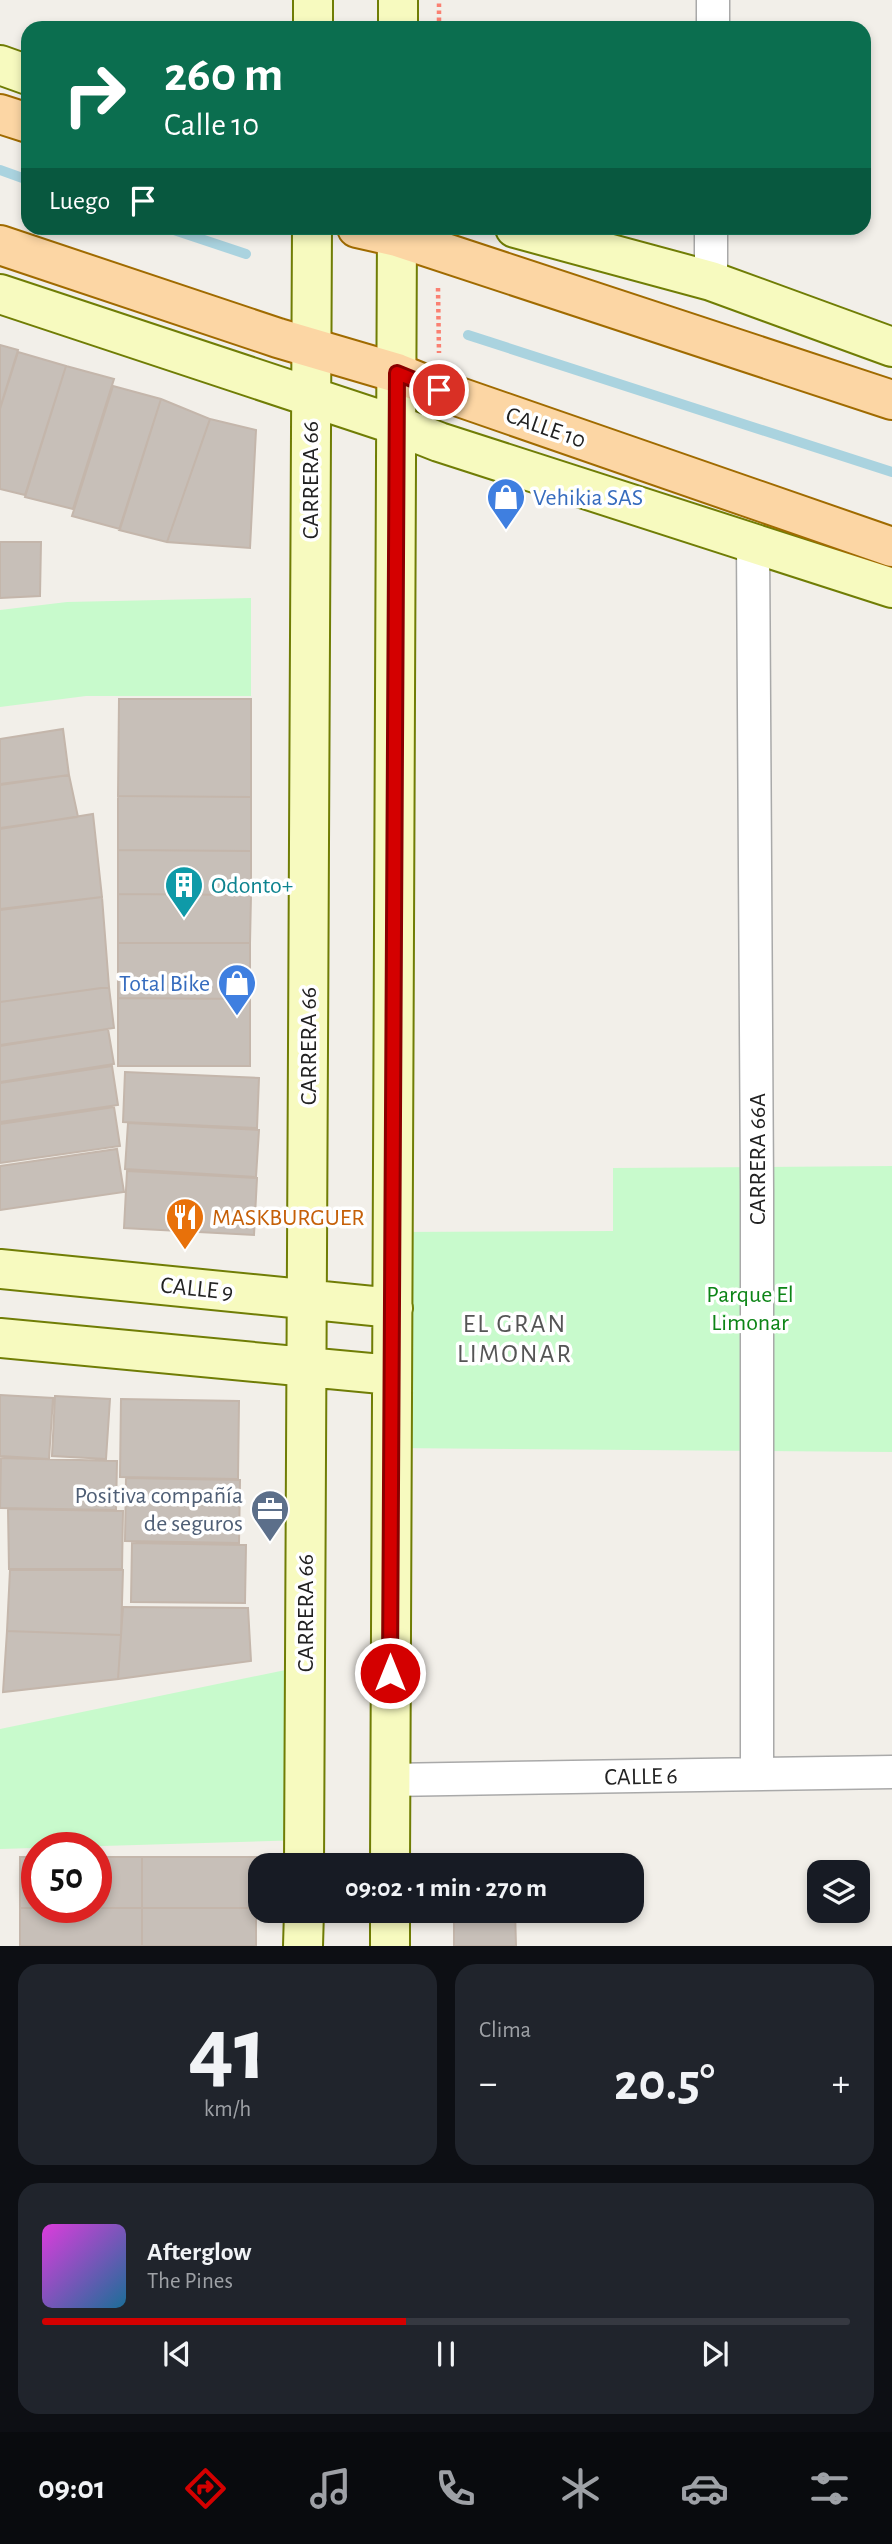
<!DOCTYPE html>
<html lang="es">
<head>
<meta charset="utf-8">
<style>
  :root { --surface:#171b24; --page:#20242c; --text:#f1f3f6; --muted:#9ea1a6; --line:#363941; --accent:#d40000 }
  body { margin:0; font-family:"Alegreya Sans",sans-serif; background:var(--page); color:var(--text); height:100vh; display:flex; flex-direction:column; font-size:26px; white-space:nowrap }
  * { box-sizing:border-box; margin:0 }
  p { font-size:23px; color:var(--muted) }
  .icon { flex:none; width:38px; height:38px; fill:none; stroke:currentColor; stroke-width:2; stroke-linecap:round; stroke-linejoin:round }
  .map { position:relative; height:1946px; overflow:hidden }
  .side { display:flex; flex-direction:column; gap:18px; padding:18px; background:#0d0f14; flex:1 }
  .side>* { flex:none }
  .guide { position:absolute; left:21px; top:21px; width:850px; height:214px; border-radius:21px; box-shadow:0 4px 10px #0003; background:#0b6e4f; color:#fff; overflow:hidden }
  .fabs { position:absolute; left:807px; top:1860px; display:grid; gap:14px }
  .fabs a { display:grid; place-items:center; width:63px; height:63px; border-radius:14px; background:var(--surface); box-shadow:0 4px 10px #0003; font-size:35px }
  .speed { position:absolute; left:21px; top:1832px; display:flex; gap:14px; font-size:35px; font-weight:700; text-align:center }
  .speed>* { display:grid; place-content:center; width:91px; height:91px; border-radius:50%; background:var(--surface); box-shadow:0 4px 10px #0003; line-height:1 }
  .speed .limit { border:10px solid #d22; background:#fff; color:#111 }
  .pin { position:absolute; display:grid; place-items:center; width:60px; height:60px; color:#fff; margin:-30px; border:4px solid #fff; border-radius:50%; box-shadow:0 2px 7px #0007 }
  .me { position:absolute; width:77px; margin:-38px; rotate:0deg; stroke-linejoin:round; filter:drop-shadow(0 0 5px #0008) }
  .turn { display:flex; align-items:center; gap:24px; height:147px; padding:0 28px; font-size:32px }
  .turn .icon { width:91px; height:91px; stroke-width:2.5 }
  .turn b { display:block; font-size:49px; line-height:60px }
  .then { display:flex; align-items:center; height:66px; padding:0 28px; background:#0003; gap:14px; font-size:26px }
  .big { font-size:52px; font-weight:600; line-height:1.1 }
  .side .widget { flex:1; display:flex; flex-direction:column; justify-content:center; gap:10px; min-width:0; padding:0 24px; border-radius:21px; background:var(--page) }
  .side .dial { align-items:center; gap:0 }
  .dial b { font-size:91px; line-height:1 }
  .song { display:flex; align-items:center; gap:21px }
  .cover { width:84px; height:84px; border-radius:10px; background:linear-gradient(135deg,hsl(300 70% 55%),hsl(200 70% 35%)) }
  .played { height:7px; border-radius:4px; background:linear-gradient(90deg,var(--accent) 45%,var(--line) 45%) }
  .keys { display:flex; justify-content:space-around; direction:ltr }
  .heat { display:flex; justify-content:space-between; align-items:center; font-size:38px; direction:ltr }
  .side .tiles { flex:1; display:grid; gap:18px; grid-template-columns:1fr 1fr }
  .widget:last-child { grid-column:span 2 }
  .trip { position:absolute; left:248px; top:1853px; width:396px; height:70px; border-radius:21px; background:var(--surface); box-shadow:0 4px 10px #0003; font-weight:600; line-height:70px; text-align:center }
  .tabs { display:flex; height:112px; justify-content:space-around; align-items:center; background:#090b0e; color:var(--muted) }
  .tabs .icon { width:49px; height:49px }
  .tabs .active { color:var(--accent) }
  .tabs b { font-size:32px; color:var(--text) }
  .map>svg:first-child { display:block }
  .park { fill:#c8facc }
  .lines { fill:none; stroke-linecap:round; stroke-linejoin:round }
  .stream { stroke:#aad3df; stroke-width:10 }
  .building { fill:#c7bfb8; stroke:#c4b6ab; stroke-width:2 }
  .street-casing { stroke:#a9a9a9; stroke-width:35 }
  .secondary-casing { stroke:#707d05; stroke-width:42 }
  .primary-casing { stroke:#a06b00; stroke-width:42 }
  .path { stroke:#fa8072; stroke-width:4.5; stroke-dasharray:3.5 3.5; stroke-linecap:butt }
  .street { stroke:#fff; stroke-width:32 }
  .secondary { stroke:#f7fabf; stroke-width:38 }
  .primary { stroke:#fcd6a4; stroke-width:38 }
  .route-casing { stroke:#8a0000; stroke-width:18 }
  .route { stroke:#d40000; stroke-width:12 }
  .labels { text-anchor:middle; stroke-width:7; stroke-linejoin:round; paint-order:stroke }
  .street-label { font-size:24px; fill:#222; stroke:#fff }
  .shop-label { font-size:24px; fill:#366cbe; stroke:#fff; text-anchor:start }
  .culture-label { font-size:24px; fill:#0d838f; stroke:#fff; text-anchor:start }
  .food-label { font-size:24px; fill:#c56008; stroke:#fff; text-anchor:start }
  .park-label { font-size:24px; fill:#0c8416; stroke:#fff }
  .service-label { font-size:24px; fill:#4e5e75; stroke:#fff; text-anchor:end }
  .neighbourhood-label { font-size:26px; letter-spacing:2px; fill:#555; stroke:#fff }
</style>
</head>
<body>
<div class="map">
<svg width="892" height="1946" viewBox="0 0 892 1946">
  <rect width="100%" height="100%" fill="#f2efe9"/>
  <path class="park" d="M251,598V696H86L0,707V610L67,602Z
    M892,1166V1452L392,1448L393,1232L613,1231V1168Z
    M305,1666L304,1840L0,1849V1729Z"/>
  <g class="lines">
    <path class="stream" d="M0,170L28,180
      M168,228L246,254
      M468,335L892,472"/>
  </g>
  <path class="building" d="M0,345L18,350L0,408Z
    M18,352L66,366L25,495L0,489V409Z
    M66,366L114,379L73,509L25,497Z
    M113,386L161,399L120,529L72,516Z
    M161,399L210,419L167,542L119,530Z
    M210,419L256,430L250,548L167,542Z
    M0,542H41L40,596L0,598Z
    M119,699H251V797L118,796Z
    M63,729L69,775L0,784V739Z
    M69,775L78,817L0,828V785Z
    M118,796L251,797V851L118,850Z
    M93,814L102,897L0,909V829Z
    M118,850L251,851V895L118,894Z
    M118,894L251,895L250,943H118Z
    M102,897L109,987L0,1002V910Z
    M118,943H250V999L118,998Z
    M109,987L114,1028L0,1045V1002Z
    M118,998L250,999V1066H118Z
    M108,1029L114,1064L0,1082V1046Z
    M112,1066L118,1105L0,1122V1083Z
    M125,1072L259,1078L257,1128L123,1122Z
    M114,1107L120,1146L0,1163V1124Z
    M128,1123L259,1130L256,1177L125,1169Z
    M117,1149L124,1192L0,1210V1166Z
    M127,1171L257,1178L254,1235L124,1228Z
    M0,1395L53,1398L49,1459L0,1456Z
    M55,1396L110,1399L106,1459L52,1456Z
    M121,1399L239,1401L238,1479L120,1477Z
    M1,1458L117,1461L116,1510L0,1508Z
    M126,1478L240,1480L239,1543L125,1541Z
    M8,1509L123,1511L122,1569H9Z
    M132,1543L246,1545L245,1603L131,1602Z
    M10,1570H123L121,1635L7,1631Z
    M123,1607L248,1608L251,1661L118,1679Z
    M7,1631L121,1635L118,1679L3,1692Z
    M20,1857H37V1908H96V1857H142V1908H20Z
    M142,1857H256V1908H142Z
    M20,1908H142V1946H20Z
    M142,1908H256V1946H142Z
    M454,1911H515L516,1946H454Z"/>
  <g class="lines">
    <defs>
      <path id="street" d="M713,28V0
        M711,281V228
        M753,543L757,1190V1774
        M389,1780L892,1772"/>
      <path id="secondary" d="M313,28V0
        M398,28V0
        M0,65L28,75
        M515,228L711,281L892,347
        M0,294L396,425L439,442L892,588
        M0,1269L393,1308
        M0,1338L392,1375
        M304,1866L312,228
        M390,1866L397,228
        M390,1911V1946
        M303,1946L304,1911"/>
      <path id="primary" d="M0,114L28,123
        M357,228L397,237L892,400
        M0,245L278,338L397,373L439,390L892,547"/>
    </defs>
    <use href="#street" class="street-casing"/>
    <use href="#secondary" class="secondary-casing"/>
    <use href="#primary" class="primary-casing"/>
    <path class="path" d="M439,28V0
      M438,288L439,353"/>
    <use href="#street" class="street"/>
    <use href="#secondary" class="secondary"/>
    <use href="#primary" class="primary"/>
  </g>
  <g class="lines">
    <defs>
      <path id="route" d="M390,1673L397,373L439,390"/>
    </defs>
    <use href="#route" class="route-casing"/>
    <use href="#route" class="route"/>
  </g>
  <defs>
    <symbol id="shop-pin" viewBox="-11 -11 22 30"><path d="M0 17L-7.5 6A9.5 9.5 0 1 1 7.5 6Z" fill="#3f7fe0" stroke="#fff"/><path d="M-5-2.5h2.3a2.7 3.5 0 0 1 5.4 0H5L5.5 6h-11ZM-1.5-2.5h3a1.5 2.3 0 0 0-3 0Z" fill="#fff"/></symbol>
    <symbol id="building-pin" viewBox="-11 -11 22 30"><path d="M0 17L-7.5 6A9.5 9.5 0 1 1 7.5 6Z" fill="#0f9aa8" stroke="#fff"/><path d="M-4-6H4V6H1V3H-1V6H-4ZM-2.5-4.3h1.7v1.8h-1.7ZM.8-4.3h1.7v1.8H.8ZM-2.5-1h1.7V.8h-1.7ZM.8-1h1.7V.8H.8Z" fill="#fff"/></symbol>
    <symbol id="restaurant-pin" viewBox="-11 -11 22 30"><path d="M0 17L-7.5 6A9.5 9.5 0 1 1 7.5 6Z" fill="#e8710a" stroke="#fff"/><path d="M-5-6h1v4h1v-4h1v4h1v-4h1v5L-1.5 .5V6h-2V.5L-5-1ZM5-6V6H3V1.5H1.5Q1.5-4 5-6Z" fill="#fff"/></symbol>
    <symbol id="office-pin" viewBox="-11 -11 22 30"><path d="M0 17L-7.5 6A9.5 9.5 0 1 1 7.5 6Z" fill="#5c6f8a" stroke="#fff"/><path d="M-6-3h4V-5.5h4V-3h4V5H-6ZM-1-4.5V-3h2v-1.5ZM-6 0V1H6V0Z" fill="#fff"/></symbol>
  </defs>
  <g fill-rule="evenodd">
    <use href="#shop-pin" x="484" y="475" width="44" height="60"/>
    <use href="#building-pin" x="162" y="863" width="44" height="60"/>
    <use href="#shop-pin" x="215" y="961" width="44" height="60"/>
    <use href="#restaurant-pin" x="163" y="1195" width="44" height="60"/>
    <use href="#office-pin" x="248" y="1487" width="44" height="60"/>
  </g>
  <g class="labels">
    <g class="street-label">
      <text transform="translate(546 427) rotate(19)" y="8">CALLE 10</text>
      <text transform="translate(310 480) rotate(-90)" y="8">CARRERA 66</text>
      <text transform="translate(308 1046) rotate(-90)" y="8">CARRERA 66</text>
      <text transform="translate(757 1159) rotate(-90)" y="8">CARRERA 66A</text>
      <text transform="translate(197 1288) rotate(6)" y="8">CALLE 9</text>
      <text transform="translate(305 1613) rotate(-90)" y="8">CARRERA 66</text>
      <text transform="translate(641 1776) rotate(-1)" y="8">CALLE 6</text>
    </g>
    <g class="shop-label">
      <text x="533" y="505">Vehikia SAS</text>
      <text x="210" y="991" text-anchor="end">Total Bike</text>
    </g>
    <g class="culture-label">
      <text x="211" y="893">Odonto+</text>
    </g>
    <g class="food-label">
      <text x="212" y="1225">MASKBURGUER</text>
    </g>
    <g class="park-label">
      <text x="750" y="1302">Parque El<tspan x="750" dy="28">Limonar</tspan></text>
    </g>
    <g class="service-label">
      <text x="243" y="1503">Positiva compañía<tspan x="243" dy="28">de seguros</tspan></text>
    </g>
    <g class="neighbourhood-label">
      <text x="515" y="1332">EL GRAN<tspan x="515" dy="30">LIMONAR</tspan></text>
    </g>
  </g>
</svg>
<div class="fabs">
<a><svg class="icon" aria-label="layers" viewBox="0 0 24 24"><path d="M12 4l9 5-9 5-9-5zM3 14l9 5 9-5"/></svg></a>
</div>
<div class="speed"><div class="limit">50</div></div>
<div class="pin" style="left:439px;top:390px;background:#d93025"><svg class="icon" aria-label="arrive" viewBox="0 0 24 24"><path d="M6 21V4h12l-3 4 3 4H6"/></svg></div>
<svg class="me" style="left:390px;top:1673px" viewBox="-20 -20 40 40"><circle r="17" fill="#d40000" stroke="#fff" stroke-width="3"/><path d="M0-11L8 9 0 5-8 9z" fill="#fff"/></svg>
<div class="trip">09:02 · 1 min · 270 m</div>
<div class="guide">
<div class="turn"><svg class="icon" aria-label="right" viewBox="0 0 24 24"><path d="M7 20v-9h11M14 6l5 5-5 5"/></svg><div><b>260 m</b>Calle 10</div></div>
<div class="then">Luego<svg class="icon" aria-label="arrive" viewBox="0 0 24 24"><path d="M6 21V4h12l-3 4 3 4H6"/></svg></div>
</div>
</div>
<section class="side">
<div class="tiles">
<div class="widget dial"><b>41</b><p>km/h</p></div>
<div class="widget"><p>Clima</p>
<div class="heat"><a>−</a><b class="big">20.5°</b><a>+</a></div>
</div>
<div class="widget">
<div class="song"><i class="cover"></i><div><b>Afterglow</b><p>The Pines</p></div></div>
<div class="played"></div>
<div class="keys"><svg class="icon" aria-label="previous" viewBox="0 0 24 24"><path d="M18 5L8 12l10 7zM5 5v14"/></svg><svg class="icon" aria-label="pause" viewBox="0 0 24 24"><path d="M8 5v14M16 5v14"/></svg><svg class="icon" aria-label="next" viewBox="0 0 24 24"><path d="M6 5l10 7-10 7zM19 5v14"/></svg></div>
</div>
</div>
</section>
<nav class="tabs">
<b>09:01</b>
<svg class="icon active" aria-label="directions" viewBox="0 0 24 24"><path d="M12 3l9 9-9 9-9-9zM9 14v-3h6M13 9l2 2-2 2"/></svg>
<svg class="icon" aria-label="music" viewBox="0 0 24 24"><path d="M9 18V5l10-2v13"/><circle cx="6" cy="18" r="3"/><circle cx="16" cy="16" r="3"/></svg>
<svg class="icon" aria-label="phone" viewBox="0 0 24 24"><path d="M5 4h4l2 5-3 2q2 4 5 5l2-3 5 2v4C11 20 4 13 5 4z"/></svg>
<svg class="icon" aria-label="climate" viewBox="0 0 24 24"><path d="M12 3v18M4 7l16 10M4 17L20 7"/></svg>
<svg class="icon" aria-label="car" viewBox="0 0 24 24"><path d="M5 17H2v-5l4-1 3-4h7l3 4 3 1v5h-3M9 17h6M6 11h13"/><circle cx="7" cy="17" r="2"/><circle cx="17" cy="17" r="2"/></svg>
<svg class="icon" aria-label="filters" viewBox="0 0 24 24"><path d="M4 7h16M4 17h16"/><circle cx="9" cy="7" r="2"/><circle cx="15" cy="17" r="2"/></svg>
</nav>
</body>
</html>
